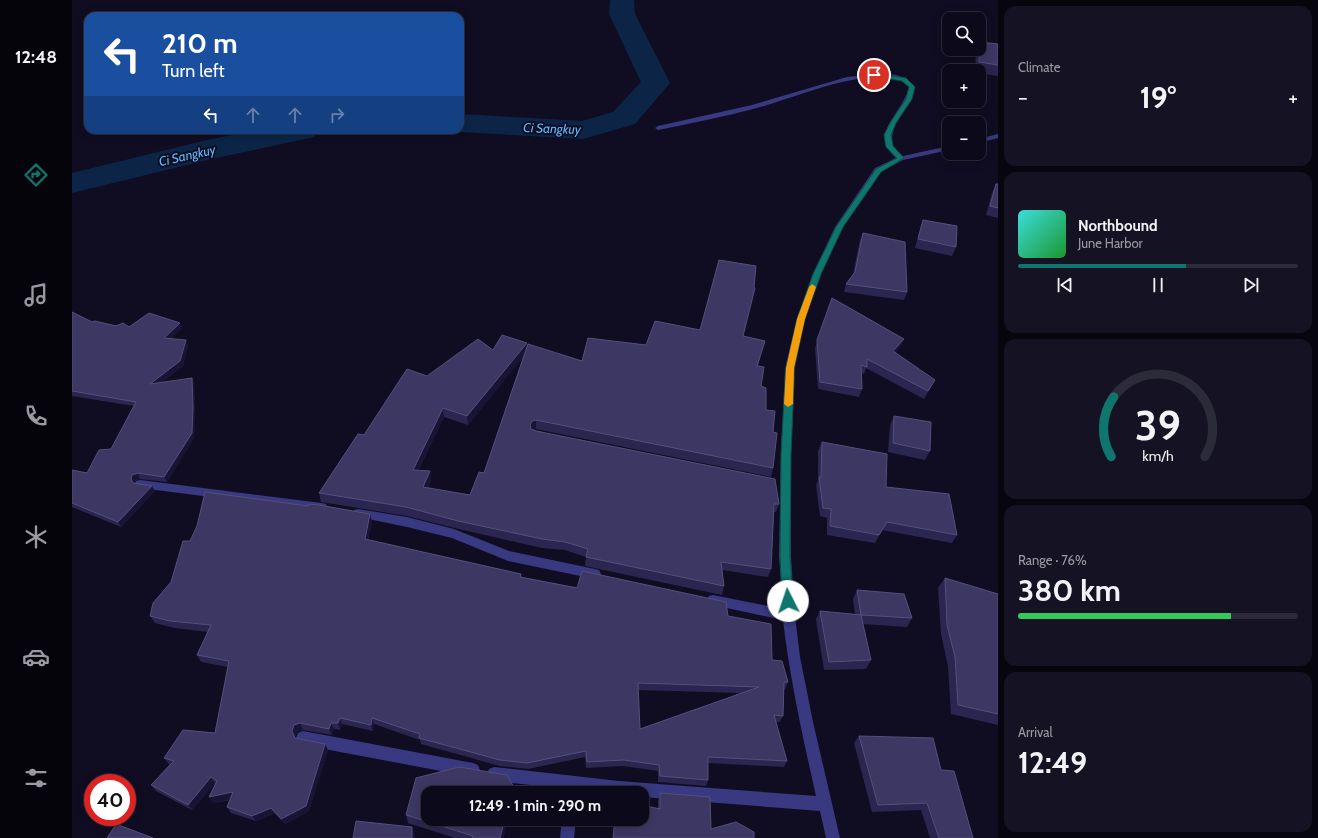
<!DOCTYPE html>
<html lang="en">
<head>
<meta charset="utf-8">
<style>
  :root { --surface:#0c0a1a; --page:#151323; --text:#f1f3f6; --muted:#9a9aa2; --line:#2c2b39; --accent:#0f766e }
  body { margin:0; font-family:Cabin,sans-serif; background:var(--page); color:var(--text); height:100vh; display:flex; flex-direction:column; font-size:15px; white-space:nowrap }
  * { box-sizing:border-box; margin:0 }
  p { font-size:13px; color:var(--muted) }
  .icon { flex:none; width:22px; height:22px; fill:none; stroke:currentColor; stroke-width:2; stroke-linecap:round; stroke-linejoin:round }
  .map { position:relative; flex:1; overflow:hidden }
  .sheet { display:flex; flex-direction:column; gap:6px; padding:6px; background:#07060e; width:320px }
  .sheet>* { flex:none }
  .banner { position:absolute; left:12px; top:12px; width:380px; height:122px; border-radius:12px; box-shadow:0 2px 10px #0003,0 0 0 1px var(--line); background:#1a4fa0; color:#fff; overflow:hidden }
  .fabs { position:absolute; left:870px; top:12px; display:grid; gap:8px }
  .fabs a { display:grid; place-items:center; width:44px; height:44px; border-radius:8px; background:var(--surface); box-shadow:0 2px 10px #0003,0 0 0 1px var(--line); font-size:20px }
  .speed { position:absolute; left:12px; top:774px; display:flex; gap:8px; font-size:20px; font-weight:700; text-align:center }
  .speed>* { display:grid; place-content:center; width:52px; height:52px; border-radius:50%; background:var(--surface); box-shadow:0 2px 10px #0003,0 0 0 1px var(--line); line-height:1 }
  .speed .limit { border:6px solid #d22; background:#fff; color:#111 }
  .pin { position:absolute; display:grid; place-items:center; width:34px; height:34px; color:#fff; margin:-17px; border:2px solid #fff; border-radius:50%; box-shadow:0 1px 4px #0007 }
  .me { position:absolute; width:44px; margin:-22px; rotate:356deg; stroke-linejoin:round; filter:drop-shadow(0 0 3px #0008) }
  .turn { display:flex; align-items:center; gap:14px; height:84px; padding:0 12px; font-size:18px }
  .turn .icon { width:52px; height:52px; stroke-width:2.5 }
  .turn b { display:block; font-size:28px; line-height:34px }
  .lanes { display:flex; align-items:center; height:38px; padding:0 12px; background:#0003; justify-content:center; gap:20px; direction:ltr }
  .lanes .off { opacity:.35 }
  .big { font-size:30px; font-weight:800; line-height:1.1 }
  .sheet .card { flex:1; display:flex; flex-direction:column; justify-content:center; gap:6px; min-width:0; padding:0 14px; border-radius:12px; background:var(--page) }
  .sheet .dial { align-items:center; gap:0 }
  .dial svg { height:104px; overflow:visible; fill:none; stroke:var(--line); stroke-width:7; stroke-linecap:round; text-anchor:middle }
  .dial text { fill:var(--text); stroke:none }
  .song { display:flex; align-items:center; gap:12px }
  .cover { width:48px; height:48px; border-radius:6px; background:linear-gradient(135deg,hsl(180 70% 55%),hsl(130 70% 35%)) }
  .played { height:4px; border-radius:2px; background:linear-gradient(90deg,var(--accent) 60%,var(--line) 60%) }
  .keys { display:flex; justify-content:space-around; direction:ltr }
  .heat { display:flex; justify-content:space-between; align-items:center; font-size:22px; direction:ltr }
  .charge { height:6px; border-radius:3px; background:linear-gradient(90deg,#34c759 76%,var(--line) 0) }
  .trip { position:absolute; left:349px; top:786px; width:228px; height:40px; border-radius:12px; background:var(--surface); box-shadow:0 2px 10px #0003,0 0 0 1px var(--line); font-weight:800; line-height:40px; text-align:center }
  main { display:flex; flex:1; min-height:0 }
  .menu { display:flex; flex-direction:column; width:72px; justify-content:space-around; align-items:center; background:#05040a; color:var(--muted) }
  .menu .icon { width:28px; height:28px }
  .menu .active { color:var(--accent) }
  .menu b { font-size:18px; color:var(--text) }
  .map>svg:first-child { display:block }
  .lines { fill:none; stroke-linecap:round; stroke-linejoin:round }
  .river { fill:#0c2547; fill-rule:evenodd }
  .minor { fill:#383981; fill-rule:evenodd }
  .wall { fill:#2b2650; fill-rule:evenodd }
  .shaded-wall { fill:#191436 }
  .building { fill:#3d3863; stroke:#544f7b; fill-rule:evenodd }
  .route { fill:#0f766e; stroke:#0a4d48 }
  .slow { fill:#f59e0b }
  .labels { text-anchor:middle; stroke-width:4; stroke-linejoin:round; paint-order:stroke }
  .far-water-label { font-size:13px; font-style:italic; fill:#5cbcff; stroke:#100d22 }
</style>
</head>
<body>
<main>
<nav class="menu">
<b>12:48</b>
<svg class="icon active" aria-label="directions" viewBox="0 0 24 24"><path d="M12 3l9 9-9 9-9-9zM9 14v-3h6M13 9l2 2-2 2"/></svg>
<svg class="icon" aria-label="music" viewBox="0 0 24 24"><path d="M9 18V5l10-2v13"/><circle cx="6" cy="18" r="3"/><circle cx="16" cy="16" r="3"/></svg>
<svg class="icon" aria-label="phone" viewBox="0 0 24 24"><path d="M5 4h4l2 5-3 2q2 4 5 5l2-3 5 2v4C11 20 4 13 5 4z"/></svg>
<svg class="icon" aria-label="climate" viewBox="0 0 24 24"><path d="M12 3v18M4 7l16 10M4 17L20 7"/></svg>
<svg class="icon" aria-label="car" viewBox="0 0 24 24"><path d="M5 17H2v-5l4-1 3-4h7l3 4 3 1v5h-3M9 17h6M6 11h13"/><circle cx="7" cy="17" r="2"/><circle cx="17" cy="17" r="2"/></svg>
<svg class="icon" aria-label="filters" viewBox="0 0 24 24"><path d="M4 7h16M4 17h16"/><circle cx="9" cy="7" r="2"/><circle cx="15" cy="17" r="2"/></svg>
</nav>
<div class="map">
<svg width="926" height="838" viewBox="0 0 926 838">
  <rect width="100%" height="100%" fill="#100d22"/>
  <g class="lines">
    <path class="river" d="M538,0H562L563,14L598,83L563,124L511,139L388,132L379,130H388V114L510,121L541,112L569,82L537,14Z
      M185,130H247L242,137L135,160L0,193V173L135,140Z"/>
    <path class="minor" d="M811,73C824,74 835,77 843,87C839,104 813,130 822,147C823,150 828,153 831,156L877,146V150L831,160L809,172L771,227L749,274L733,319L723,368L719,454V556L723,616L728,657L741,722L768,838H754L748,811L570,797V793H530L508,791V793H494V789L422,781L417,779L415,774L417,769L422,767L547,781L744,796C731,738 718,680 711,620L641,605L637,604L635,600L637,596L641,595L711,609L707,556L709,454L713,368L725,319L741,274L763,227L803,168L824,158C796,134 831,113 837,87C812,58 717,100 685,108C652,117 619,123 586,130L583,128L586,126L680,105L775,77Z
      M926,134V138L907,143V139Z
      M68,480L250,503L254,504L255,507L254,510L250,511L68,488L64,487L63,484L64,481Z
      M286,509L335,517L382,529L437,551L523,569L527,570L529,574L527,578L523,579L436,561L380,538L335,527L282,516L281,513L282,510Z
      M231,731L401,763L406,765L408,770L406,775L401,777L231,745L226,743L224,738L226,733Z
      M490,819H504L502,838H488Z"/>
  </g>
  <path class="wall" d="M908,42L926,44V76L907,73V71H903L904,52L906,49H907V46Z
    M924,184H926V218L914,215L920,193Z
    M851,220L884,247L880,256L843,248L848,229Z
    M791,233L835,292L832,300L772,292L774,284L781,274L788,240Z
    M760,298L829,346L823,353L859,388L852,399L794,368L792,374L789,373L790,389L787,397L746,389L743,348Z
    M0,312L20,322L57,327L108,323L110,328L99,338L116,345L111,366L89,383L120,378L122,383L123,413L122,438L95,482L68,479L63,481L62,484L83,491L49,527L0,507V470L15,473L39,449L62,406L0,396Z
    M628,330L671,336L693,341L686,366L694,410L701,432V468L699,477L464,429H461L707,504L704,512H702L699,569L696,577L650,570L652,586L650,595L513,566L514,557L493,550L470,548L387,529L335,516L249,502L247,493L292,435L355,376L421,350L455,343V345L510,361L574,345ZM451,357L412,473L398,495L356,488L359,480L358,471H346L372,417L396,425Z
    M822,416L858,451L853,460L816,452L818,425Z
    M750,442L814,487L885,535L880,543L810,530L803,543L755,535V518L748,516L744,485L746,481V451Z
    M300,522L296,540L449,574L450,577L656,616L700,660L716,682L713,689H712L711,716L708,722H704L715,761L712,767L636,763V780L634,786L586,782V771L551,766L514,768L513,757L456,769L428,766L349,744L348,740L302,724L301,731L270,724L268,730L262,729L260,735L231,730L225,732L223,737V738L253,744L256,750L237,811L213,824L203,813L184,821L159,813L155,807L158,800L142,803L137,797L144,783H143L120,810L84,791L79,785L98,764H97L92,758L143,733L156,667L129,662L125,655L136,632L103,628L83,623L78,616L99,582L118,541ZM566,690L670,693L568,729Z
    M873,578L926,594V725L879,714L876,666L869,634L866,588Z
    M785,590L840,618L835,627L791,624L799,660L794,669L752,670L744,619L748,611L783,614L781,599Z
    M787,736L869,770L901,838H858L849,810L800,812L782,743Z
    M387,767L435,775L443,789V793H356V819H437L431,838H383L336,823L334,815L344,778Z
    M588,793L639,829L682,838H541L542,819H570L586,808V800Z"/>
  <path class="shaded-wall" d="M108,323L110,328L95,343L92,338Z
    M832,339L829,346L818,358L821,351Z
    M114,340L116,345L111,366L80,390L78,384Z
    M455,343V352L396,425L395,416Z
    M120,378L122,383L123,413L122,438L95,482L92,477Z
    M863,380L859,388L852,399L856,391Z
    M371,408L372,417L342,479L341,470Z
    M464,420V429L460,430L458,434V425L460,421Z
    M358,471L359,480L352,496L351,487Z
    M66,473L68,479L63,481L62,484L59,479L60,475Z
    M80,486L83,491L49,527L46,522Z
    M298,514L300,522L294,547L293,539Z
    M268,718L270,724L268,730L266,723Z
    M300,718L302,724L301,731L299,725Z
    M228,723L231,730L225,732L223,737L220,731L222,725Z
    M259,723L262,729L260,735L257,729Z
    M253,744L256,750L237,811L213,824L209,819Z
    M139,777L143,783L120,810L116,805Z
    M161,792L165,798L142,803L137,797Z
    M199,808L203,813L184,821L180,816Z
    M433,819H437L431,838H428Z
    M340,827L343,835V838H340Z"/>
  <path class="building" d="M908,42L926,44V65L907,62Z
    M924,184H926V208L918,206Z
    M851,220L885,226L884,247L846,239Z
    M791,233L833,242L835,292L774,284L783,272Z
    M647,260L684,266L682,287L683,288L671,336L693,341L685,366L692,367L689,386L694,388V410L703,411L701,432L705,433L701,468L464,420L460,421L458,425L459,429L464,431L703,479L707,504H702L699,569L649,562L652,586L514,557L516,549L493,542L470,539L386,521L334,507L247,493L286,434L292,435L335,369L355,376L406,339L421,350L430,335L455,343L395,416L371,408L341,470L358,471L351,487L398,495L407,472L412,473L456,344L510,361L516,338L574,345L583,321L628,330Z
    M760,298L832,339L821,351L863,380L856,391L795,359V367L789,365L790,389L748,382L745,340Z
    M0,312L20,322L23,321L44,326L51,323L57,327L77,313L108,323L92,338L114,340L108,361L78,384L120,378L121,408L120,433L92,477L66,473L60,475L59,479L61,483L80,486L46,522L0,503V470L15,473L27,450L39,449L64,402L0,391Z
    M822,416L859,422L858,451L821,443Z
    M750,442L815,454L814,487L877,494L885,535L815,522L807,535L758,526L759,509L751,508L747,477H749Z
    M133,492L236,506L237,504L247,505L298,514L293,539L449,574L448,577L505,588L510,571L654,602L656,616L699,624L700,660L710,661L716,682H712L711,716L702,715L715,761L636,757V780L588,776L587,765L552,760L515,762L514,751L455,763L428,760L347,738L348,734L300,718L299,725L268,718L266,723H259L257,729L228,723L222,725L220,731L223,738L253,744L234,806L209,819L199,808L180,816L155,807L161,792L137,797L145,781L139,777L116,805L79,785L102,761L92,758L111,730L143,733L157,661L125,655L139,625L98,621L78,616L81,603L99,582L111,541H118L125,526ZM566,683L687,687L568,729Z
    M873,578L926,594V714L886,705L883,657L875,625Z
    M785,590L832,594L840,618L789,615Z
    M748,611L789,615L799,660L757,662Z
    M787,736L861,738L869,770L882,771L901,838H867L855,803L806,805Z
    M387,767L435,775L443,789L442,793H356V819H433L428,838H400L401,836L334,815L344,778Z
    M588,793L638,797L639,829L664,822L682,832V838H541L543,819H570V805L588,809Z
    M284,821L340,827V838H281Z
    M44,824L81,838H35Z"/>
  <path class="route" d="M800,73L834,78L843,87L840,99L824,123L819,135L821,146L832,158L809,172L771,227L749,274L733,319L722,368V382L719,454L718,556L721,601L720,604L716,606L712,604L710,601L708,556L709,454L713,382L714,368L725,319L741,274L764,227L804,169L825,158L814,147L812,135L818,123L834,99L837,87L830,81L800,76Z"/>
  <path class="slow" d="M740,284L744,287L733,319L722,368L721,404L716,407L712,404L714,368L725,319L737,287Z"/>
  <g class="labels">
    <g class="far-water-label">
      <text transform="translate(480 128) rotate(2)" y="5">Ci Sangkuy</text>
      <text transform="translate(115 155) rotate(-13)" y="5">Ci Sangkuy</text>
    </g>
  </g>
</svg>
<div class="fabs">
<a><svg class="icon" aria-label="search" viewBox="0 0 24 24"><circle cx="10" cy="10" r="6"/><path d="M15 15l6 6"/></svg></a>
<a>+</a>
<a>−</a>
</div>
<div class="speed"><div class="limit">40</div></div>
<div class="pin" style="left:802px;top:75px;background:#d93025"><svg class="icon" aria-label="arrive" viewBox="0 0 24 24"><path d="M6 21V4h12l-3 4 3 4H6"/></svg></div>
<svg class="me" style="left:716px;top:601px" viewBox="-20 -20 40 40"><circle r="19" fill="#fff"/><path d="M0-13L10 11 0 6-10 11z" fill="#0f766e"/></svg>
<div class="trip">12:49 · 1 min · 290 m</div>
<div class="banner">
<div class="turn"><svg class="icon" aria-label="left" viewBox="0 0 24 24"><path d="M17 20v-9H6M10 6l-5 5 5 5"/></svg><div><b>210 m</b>Turn left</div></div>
<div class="lanes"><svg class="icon" aria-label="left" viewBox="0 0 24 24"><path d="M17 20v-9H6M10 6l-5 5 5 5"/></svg><svg class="icon off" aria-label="ahead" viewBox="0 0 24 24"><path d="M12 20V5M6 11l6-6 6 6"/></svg><svg class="icon off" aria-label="ahead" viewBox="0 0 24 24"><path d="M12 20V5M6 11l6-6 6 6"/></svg><svg class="icon off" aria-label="right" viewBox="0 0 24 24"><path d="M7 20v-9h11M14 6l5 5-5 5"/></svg></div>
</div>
</div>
<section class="sheet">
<div class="card"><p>Climate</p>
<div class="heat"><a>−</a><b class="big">19°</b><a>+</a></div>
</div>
<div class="card">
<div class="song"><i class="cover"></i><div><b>Northbound</b><p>June Harbor</p></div></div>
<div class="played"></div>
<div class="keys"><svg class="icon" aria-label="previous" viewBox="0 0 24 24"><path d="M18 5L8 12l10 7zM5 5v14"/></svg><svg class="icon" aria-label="pause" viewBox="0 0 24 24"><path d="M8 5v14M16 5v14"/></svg><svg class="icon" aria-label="next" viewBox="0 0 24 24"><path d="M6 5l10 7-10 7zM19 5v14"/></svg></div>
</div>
<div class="card dial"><svg viewBox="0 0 100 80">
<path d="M14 69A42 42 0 1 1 86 69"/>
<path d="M14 69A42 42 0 0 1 16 23" stroke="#0f766e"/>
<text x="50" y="56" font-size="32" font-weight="700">39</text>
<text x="50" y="72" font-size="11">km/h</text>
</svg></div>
<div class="card"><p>Range · 76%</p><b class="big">380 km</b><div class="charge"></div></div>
<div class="card"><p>Arrival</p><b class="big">12:49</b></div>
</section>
</main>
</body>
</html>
